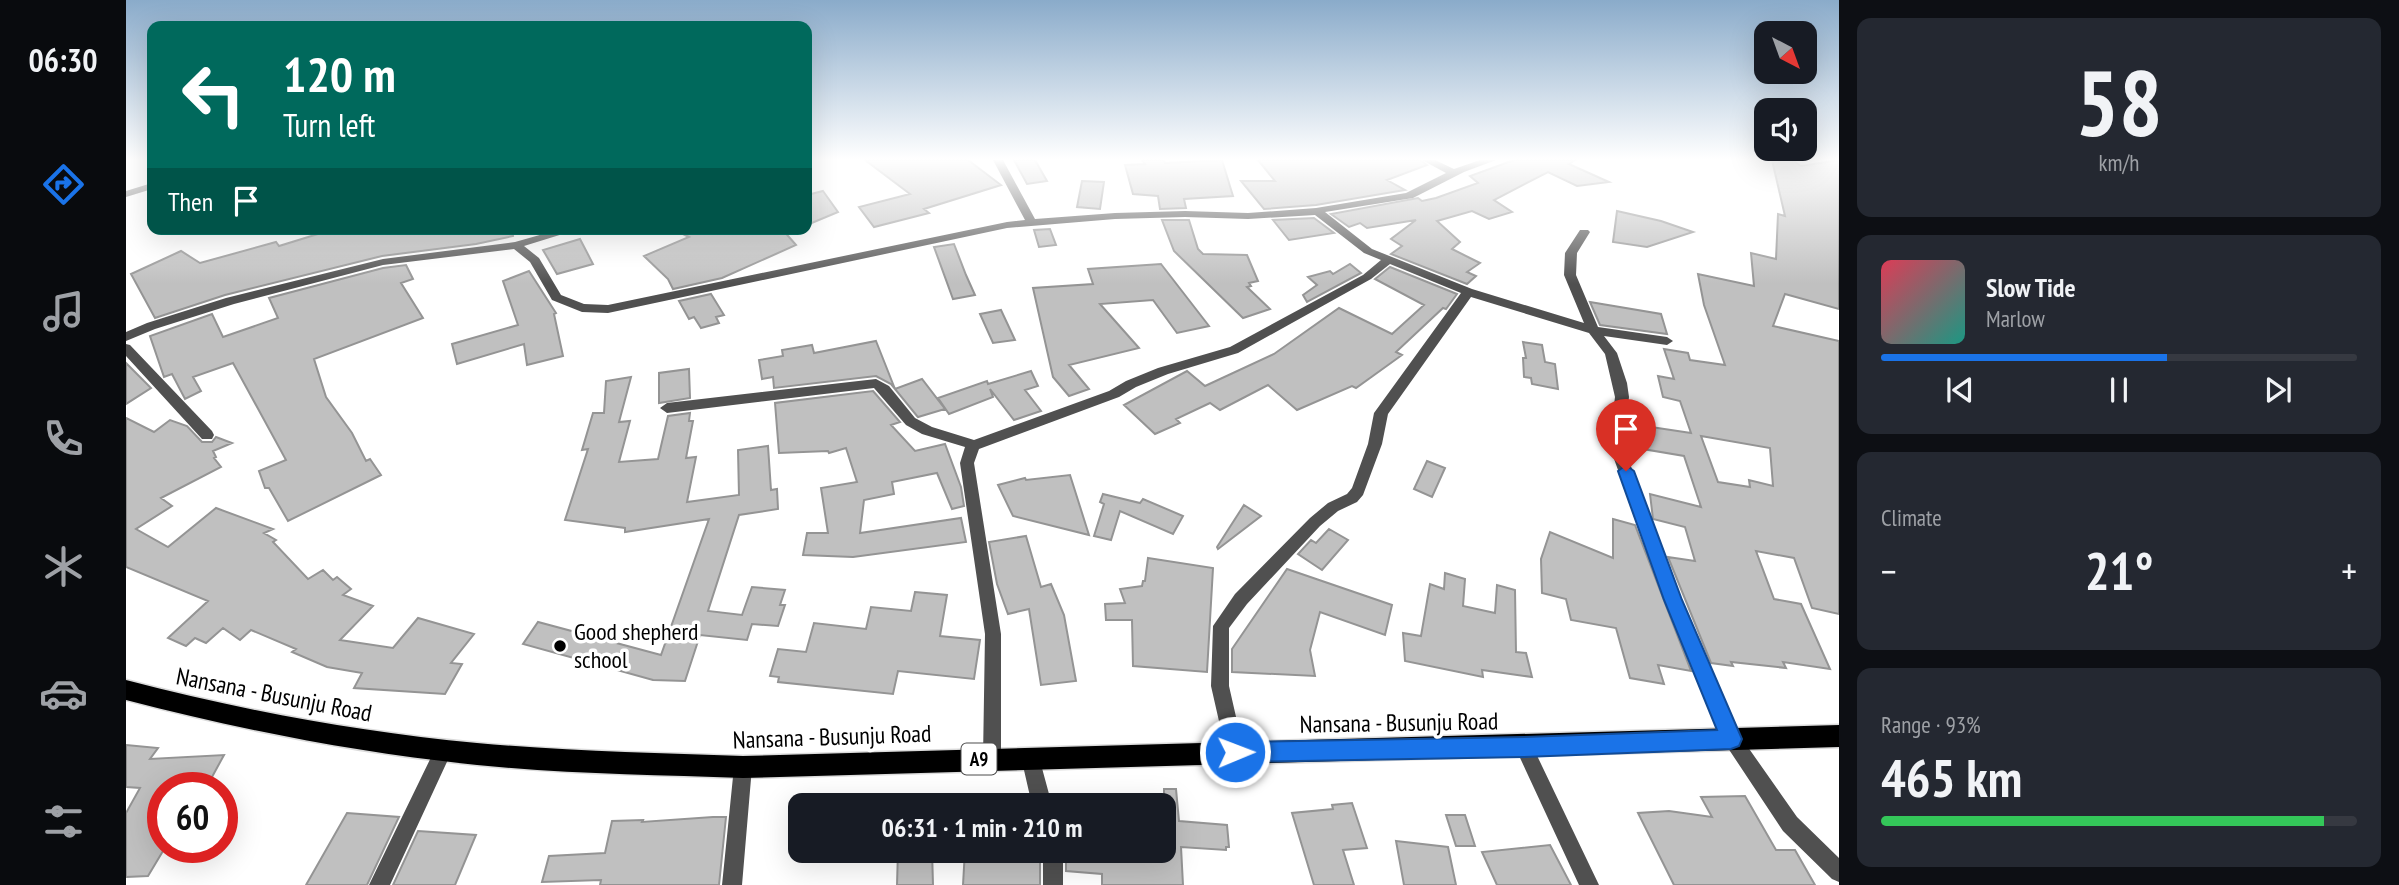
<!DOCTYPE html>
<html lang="en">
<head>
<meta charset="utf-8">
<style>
  :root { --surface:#171b24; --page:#242831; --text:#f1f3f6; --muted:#9ea1a6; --line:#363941; --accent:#1a73e8 }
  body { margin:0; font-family:"PT Sans Narrow",sans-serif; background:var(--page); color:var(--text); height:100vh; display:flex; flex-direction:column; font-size:26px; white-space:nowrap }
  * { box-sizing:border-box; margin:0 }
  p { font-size:23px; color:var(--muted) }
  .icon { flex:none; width:38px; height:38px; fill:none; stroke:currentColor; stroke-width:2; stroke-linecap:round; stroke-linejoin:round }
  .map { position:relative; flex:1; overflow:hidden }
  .side { display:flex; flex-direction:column; gap:18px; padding:18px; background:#0d0f14; width:560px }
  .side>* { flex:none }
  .top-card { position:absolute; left:21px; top:21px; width:665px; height:214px; border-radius:14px; box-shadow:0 7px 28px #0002; background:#00695c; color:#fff; overflow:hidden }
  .needle { width:46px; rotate:139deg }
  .controls { position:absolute; left:1628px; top:21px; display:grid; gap:14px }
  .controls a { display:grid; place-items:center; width:63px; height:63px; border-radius:14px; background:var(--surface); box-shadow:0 7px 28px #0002; font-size:35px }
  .speed { position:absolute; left:21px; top:772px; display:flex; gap:14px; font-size:35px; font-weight:700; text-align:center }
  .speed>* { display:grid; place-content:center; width:91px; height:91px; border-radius:50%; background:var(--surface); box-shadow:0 7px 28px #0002; line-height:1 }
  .speed .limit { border:10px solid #d22; background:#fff; color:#111 }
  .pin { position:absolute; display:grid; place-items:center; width:60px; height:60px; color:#fff; margin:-72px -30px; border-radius:50% 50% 50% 0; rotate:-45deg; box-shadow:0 0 7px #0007 }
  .pin .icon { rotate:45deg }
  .me { position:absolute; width:77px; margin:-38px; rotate:89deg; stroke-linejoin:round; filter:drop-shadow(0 0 5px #0008) }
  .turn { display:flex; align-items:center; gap:24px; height:147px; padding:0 21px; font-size:32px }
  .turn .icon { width:91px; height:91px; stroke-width:2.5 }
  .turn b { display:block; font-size:49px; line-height:60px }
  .then { display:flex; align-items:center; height:66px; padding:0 21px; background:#0003; gap:14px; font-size:26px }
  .big { font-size:52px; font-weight:700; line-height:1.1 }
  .side .tile { flex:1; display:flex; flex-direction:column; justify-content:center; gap:10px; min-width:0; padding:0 24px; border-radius:14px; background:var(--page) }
  .side .dial { align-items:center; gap:0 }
  .dial b { font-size:91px; line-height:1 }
  .song { display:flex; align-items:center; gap:21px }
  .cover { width:84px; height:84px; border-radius:10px; background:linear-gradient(135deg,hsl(350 70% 55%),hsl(170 70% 35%)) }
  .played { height:7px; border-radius:4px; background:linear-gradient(90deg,var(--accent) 60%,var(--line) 60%) }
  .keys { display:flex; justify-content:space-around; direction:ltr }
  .heat { display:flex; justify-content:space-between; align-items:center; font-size:38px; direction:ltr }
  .charge { height:10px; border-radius:5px; background:linear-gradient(90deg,#34c759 93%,var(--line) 0) }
  .trip { position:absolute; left:662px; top:793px; width:388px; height:70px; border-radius:14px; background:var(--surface); box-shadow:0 7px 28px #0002; font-weight:700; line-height:70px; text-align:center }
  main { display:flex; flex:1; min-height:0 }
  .menu { display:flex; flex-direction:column; width:126px; justify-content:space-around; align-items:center; background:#090b0e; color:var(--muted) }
  .menu .icon { width:49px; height:49px }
  .menu .on { color:var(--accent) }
  .menu b { font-size:32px; color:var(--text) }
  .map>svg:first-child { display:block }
  .building { fill:#c0c0c0; stroke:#949494; stroke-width:2; fill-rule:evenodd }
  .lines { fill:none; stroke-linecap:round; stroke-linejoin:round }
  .primary-casing { stroke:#dbdbdb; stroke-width:3 }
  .street { fill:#505050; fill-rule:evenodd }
  .primary { fill:#000; fill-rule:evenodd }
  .route { fill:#1a73e8; stroke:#114b97; stroke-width:2 }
  .poi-dot { fill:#000; stroke:#fff; stroke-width:2.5 }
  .labels { text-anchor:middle; stroke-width:7; stroke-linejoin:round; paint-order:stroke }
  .shield { fill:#fff; stroke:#4c4c4c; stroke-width:2 }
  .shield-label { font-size:19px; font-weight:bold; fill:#000 }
  .near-poi-label { font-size:24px; fill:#000; stroke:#fff; text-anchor:start }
  .near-street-label { font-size:24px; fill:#000; stroke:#fff }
</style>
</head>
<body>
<main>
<nav class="menu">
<b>06:30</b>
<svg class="icon on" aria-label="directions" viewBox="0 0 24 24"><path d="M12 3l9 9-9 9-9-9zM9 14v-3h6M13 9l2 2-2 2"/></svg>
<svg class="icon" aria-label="music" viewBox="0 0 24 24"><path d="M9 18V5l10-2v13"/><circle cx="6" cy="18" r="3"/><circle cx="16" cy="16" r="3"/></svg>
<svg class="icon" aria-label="phone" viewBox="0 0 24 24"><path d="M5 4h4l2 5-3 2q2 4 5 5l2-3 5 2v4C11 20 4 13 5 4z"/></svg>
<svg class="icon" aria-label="climate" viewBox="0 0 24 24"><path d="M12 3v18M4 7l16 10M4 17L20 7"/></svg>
<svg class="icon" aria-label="car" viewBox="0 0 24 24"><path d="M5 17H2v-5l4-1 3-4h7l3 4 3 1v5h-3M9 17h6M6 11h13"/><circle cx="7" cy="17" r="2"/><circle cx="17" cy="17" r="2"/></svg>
<svg class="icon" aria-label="filters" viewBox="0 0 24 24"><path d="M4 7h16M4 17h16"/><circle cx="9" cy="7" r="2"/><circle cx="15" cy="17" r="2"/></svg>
</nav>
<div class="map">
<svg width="1713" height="885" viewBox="0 0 1713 885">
  <rect width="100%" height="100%" fill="#fff"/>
  <path class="building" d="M739,160H842L875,185L798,209L803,213L748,227L733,207L784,194Z
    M888,160H909L921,181L901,184Z
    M1016,160H1037L1039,163L1096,160L1107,196L1058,199L1060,208L1034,209L1032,196L1007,194L999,165L1019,164Z
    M1132,160H1294L1301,165L1261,180L1279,190L1190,205L1138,209L1115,181H1149Z
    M1388,160H1449L1443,164L1483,182L1451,186L1422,172L1368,200L1386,212L1363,219L1346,211L1311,221L1334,242L1326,249L1354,263L1341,272L1350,276L1341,284L1265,254L1276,246L1265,239L1290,220L1241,228L1234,223L1223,227L1205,214L1292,198L1296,201L1310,198L1352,183L1344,176Z
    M1646,160H1666L1675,166L1713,160V309L1659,294L1647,326L1713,341V614L1686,608L1668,558L1630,551L1648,599L1675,604L1704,669L1657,662L1660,668L1605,662L1607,666L1585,663L1542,557L1569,561L1559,527L1527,519L1524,494L1575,507L1558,456L1517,449L1515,442H1511L1505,424L1565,433L1554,401L1537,397L1532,376L1548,379L1538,349L1562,353L1564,360L1599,365L1578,305L1572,274L1628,286L1625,253L1650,259L1652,214L1659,216ZM1575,436L1644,448L1647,486L1623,480L1624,487L1592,482Z
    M956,181L978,182L974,209L951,207Z
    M697,191L712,212L681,225V195Z
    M1491,211L1535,221L1567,232L1521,247L1487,242Z
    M1188,218L1208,233L1163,240L1147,220Z
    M1036,220H1063L1072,249L1077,254L1121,255L1132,281L1123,283L1125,286L1121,287L1144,309L1117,318L1048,251Z
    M208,229H386L387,236L350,244L256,256L99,295L29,318L5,274L55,251L74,263L150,242L153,246Z
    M547,229H656L670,245L596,278L547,289L542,279L518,256L563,237Z
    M924,229L930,245L913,247L908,230Z
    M454,239L467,264L431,274L417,250Z
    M828,244L840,275L849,295L827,299L808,247Z
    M1035,264L1083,326L1051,333L1027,300L974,304L1013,348L943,365L963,389L943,396L927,377L907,288L967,284L962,269Z
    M1224,264L1235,273L1181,302L1177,295L1191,285L1182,277L1204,271L1207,274Z
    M280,265L287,279L275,283L297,318L188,359L200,397L226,433L240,461L244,459L255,475L162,521L143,488H139L133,471L160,460L107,363L67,377L75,391L59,399L46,374L38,377L24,336L86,314L97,337L152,318L143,298L257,268Z
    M1264,267L1331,294L1320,309L1317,308L1270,352L1276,355L1230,388L1226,386L1171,410L1142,385L1094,410L1084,403L1050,419L1054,423L1029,434L998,405L1061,371L1079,386L1148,354L1213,308L1266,334L1298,305L1249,279Z
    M403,271L430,313L428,314L437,356L401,365L398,344L331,364L326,344L392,325L377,281Z
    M585,294L598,315L590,317L593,323L575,328L568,317L563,319L553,301Z
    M1464,302L1535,314L1541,334L1474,325Z
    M875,310L889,340L867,343L854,314Z
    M750,341L769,389L796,379L819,409L792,417L791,416L765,384L750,376L648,388L647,377L636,379L633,360L657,356L656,350L686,345L688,353Z
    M1397,342L1416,345L1419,362L1429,364L1432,389L1406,384L1405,378L1398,377L1397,358H1400Z
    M0,363L25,388L0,404Z
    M563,369L564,398L533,403V373Z
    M905,371L912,386L899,390L915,411L888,420L864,389L867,397L823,414L812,398L861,381L862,384Z
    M505,377L493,422L504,421L493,462L532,459L542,416L564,413L563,421H567L560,458L570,457L561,502L613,495L612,450L642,446L645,490L651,489L652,509L613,515L582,611L616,615L626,587L659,590L654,605H659L652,626L626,624L621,640L574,635L559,681L527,680L397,644L412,622L535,655L583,519L499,532V528L439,520L462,449L456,450L467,413H478L480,381Z
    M747,391L774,422L765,425L789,451L819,444L835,487L838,506L826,509L811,473L766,482L768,494L738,500L734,533L835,518L840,542L727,557L677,555L681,533H702L695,488L731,482L720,448L703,453L702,451L653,453L649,403Z
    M0,418L28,432L44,420L61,426L76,442H86L90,437L106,443L87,451L90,457L88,458L95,467L35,498L46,506L10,529L42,547L90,508L147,529L138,533L150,540L147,542L182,579L197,570L207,580L211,577L225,589L217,595L247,606L214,640L267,648L292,618L348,634L325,663L336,664L319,694L228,688L236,673L201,667L166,652L170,649L125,630L114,640L97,628L80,643L69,638L60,646L42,638L82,601L0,567Z
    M1301,461L1319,468L1306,497L1288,489Z
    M944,475L963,535L887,516L872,485L899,478L900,480Z
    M977,494L1014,503L1017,499L1057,516L1047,534L994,511L985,540L968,536L978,504L974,502Z
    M1118,505L1135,516L1092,549L1091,547Z
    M1487,519L1509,525L1565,671L1532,665L1538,684L1504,678L1490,628L1445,620L1440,599L1416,593L1415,559L1424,532L1487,558Z
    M1203,529L1222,540L1196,570L1172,554L1185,540L1190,543Z
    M900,536L915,587L925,584L938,615L950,681L915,685L903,609L882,614L871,584L863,542Z
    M1022,558L1087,568L1081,672L1007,666L1006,620H980L979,604L999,603L994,589L1016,586L1017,581H1019Z
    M1161,569L1266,605L1259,635L1194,612L1184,650L1189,676L1106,672V649Z
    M1319,573L1339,579L1337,606L1369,613L1371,585L1389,590L1390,652L1400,653L1406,677L1356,670L1357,677L1279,661L1277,633L1295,636L1304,584L1318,589Z
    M789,592L821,595L814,636L854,640L848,679L772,671L767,694L652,682L653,677L644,676L652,649L680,652L688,623L740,629L745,607L785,611Z
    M0,745L32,748L24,759L98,755L80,788H37V851L22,876L0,877V813L14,788L0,787Z
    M1038,789H1050L1053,821L1101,825L1103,847H1100V850L1055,847L1057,885H976V874L940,871V850H1038Z
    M1619,796L1650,850H1669L1689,885H1548L1512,813L1543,811L1586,817L1575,797Z
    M1226,803L1241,848L1217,850L1228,885H1188L1166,813L1207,809L1206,805Z
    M221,813L273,817L241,885H180Z
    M1320,815H1339L1349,846H1330Z
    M587,817H600L593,885H474L475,880L416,882L423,856L479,853L486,821L517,820L516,822Z
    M292,831L350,835L329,885H267Z
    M1270,841L1322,847L1330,885H1278Z
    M1424,845L1445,885H1371L1356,852Z
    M772,850H806L807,885H771Z
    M839,850H903V860L914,861V885H837Z"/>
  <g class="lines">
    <defs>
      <path id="primary" d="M0,680C115,710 232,732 351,743C439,751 528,753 617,756L1713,725V747L617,778C528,775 439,774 351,765C232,753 115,730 0,700Z"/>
    </defs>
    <use href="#primary" class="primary-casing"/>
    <path class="street" d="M867,160H877L909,219L989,213L1059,211L1122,213L1190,208L1280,193L1320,173L1296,160H1309L1328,169L1354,160H1370L1338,172L1287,198L1199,212L1246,249L1346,289L1458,323L1438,275L1439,253L1454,230H1462L1464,232L1451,253L1450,275L1472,327L1541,337L1547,341L1541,345L1478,336L1491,353L1501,383L1503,397L1497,445L1555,600L1612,733L1671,817L1713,858V882L1706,879L1657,831L1596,739L1539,600L1483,445L1489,397L1479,354L1463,333L1345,297L1262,414L1256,444L1237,495L1231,502L1212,511L1194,526L1121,604L1103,628V686L1118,752L1116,758L1109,761L1102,758L1100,752L1085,686L1087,626L1109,594L1184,518L1202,503L1221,494L1226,488L1242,444L1248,413L1335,293L1264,264L1245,279L1112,353L1042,374L1010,387L993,397L853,449L848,463L875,634V758L873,764L866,767L859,764L857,758L859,634L834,463L839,447L796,434L780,425L748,388L541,413L534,408L541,403L750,379L763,386L789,418L806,427L848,440L983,391L1000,381L1032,368L1104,347L1237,275L1255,260L1238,253L1189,215L1122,219L1059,217L989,219L881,228L482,313L456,312L426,300L404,262L388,249L257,265L108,304L29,329L0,341V332L21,323L100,298L257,259L389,242L435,229H453L398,246L413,258L435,295L458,304L482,305L881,222L899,220Z
      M26,183V189L0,197V191Z
      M0,344L4,345L86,431L88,435L86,439H76L0,356Z
      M1398,738L1404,741L1473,885H1453L1389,747L1392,741Z
      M317,742L323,745L326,751L264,885H243L311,745Z
      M904,748L911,751L913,757L926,805H906L895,757L897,751Z
      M617,758L624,761L626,767L616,885H596L608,767L610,761Z
      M917,850H937V885H917Z"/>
    <use href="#primary" class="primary"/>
  </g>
  <linearGradient id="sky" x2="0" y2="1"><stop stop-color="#8aabca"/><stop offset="0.56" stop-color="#fff"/><stop offset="1" stop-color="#fff" stop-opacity="0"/></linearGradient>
  <rect width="1713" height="284" fill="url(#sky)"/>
  <path class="route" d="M1500,465L1508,471L1556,600L1616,739L1613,746L1605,749L1398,757L1109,762L1101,759L1098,752L1101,745L1109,742L1398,737L1591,730L1538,600L1492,471Z"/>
  <circle class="poi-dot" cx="434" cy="646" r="7"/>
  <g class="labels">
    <rect class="shield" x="835.5" y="743.5" width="35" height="31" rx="5"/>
    <g class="shield-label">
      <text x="853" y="766">A9</text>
    </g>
    <g class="near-poi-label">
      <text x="448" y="640">Good shepherd<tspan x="448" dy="28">school</tspan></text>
    </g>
    <g class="near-street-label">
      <text transform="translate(148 695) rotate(11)" y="8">Nansana - Busunju Road</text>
      <text transform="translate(1273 723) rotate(-1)" y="8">Nansana - Busunju Road</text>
      <text transform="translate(706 737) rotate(-2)" y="8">Nansana - Busunju Road</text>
    </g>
  </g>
</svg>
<div class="controls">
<a><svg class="needle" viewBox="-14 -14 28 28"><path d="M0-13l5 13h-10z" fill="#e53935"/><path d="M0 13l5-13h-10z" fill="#9ea1a6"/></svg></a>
<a><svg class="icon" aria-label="sound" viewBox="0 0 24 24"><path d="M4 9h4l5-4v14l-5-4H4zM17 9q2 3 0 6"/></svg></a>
</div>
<div class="speed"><div class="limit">60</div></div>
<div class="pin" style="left:1500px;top:471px;background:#d93025"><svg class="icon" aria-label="arrive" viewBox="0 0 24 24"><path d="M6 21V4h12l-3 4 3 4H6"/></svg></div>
<svg class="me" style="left:1109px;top:752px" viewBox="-20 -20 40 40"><circle r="17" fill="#1a73e8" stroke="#fff" stroke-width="3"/><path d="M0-11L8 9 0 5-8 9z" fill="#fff"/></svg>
<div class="trip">06:31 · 1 min · 210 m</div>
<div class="top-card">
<div class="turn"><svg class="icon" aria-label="left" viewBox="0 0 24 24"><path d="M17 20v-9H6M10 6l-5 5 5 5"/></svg><div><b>120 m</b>Turn left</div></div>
<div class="then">Then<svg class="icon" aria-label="arrive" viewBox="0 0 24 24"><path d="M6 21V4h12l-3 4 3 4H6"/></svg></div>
</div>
</div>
<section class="side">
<div class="tile dial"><b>58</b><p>km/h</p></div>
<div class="tile">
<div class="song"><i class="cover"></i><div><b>Slow Tide</b><p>Marlow</p></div></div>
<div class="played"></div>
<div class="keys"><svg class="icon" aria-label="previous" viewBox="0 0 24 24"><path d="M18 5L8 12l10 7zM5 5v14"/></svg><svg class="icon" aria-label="pause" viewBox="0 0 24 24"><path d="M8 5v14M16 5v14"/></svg><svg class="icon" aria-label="next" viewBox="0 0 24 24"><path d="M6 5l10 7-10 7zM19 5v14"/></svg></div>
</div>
<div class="tile"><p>Climate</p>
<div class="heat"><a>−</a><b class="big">21°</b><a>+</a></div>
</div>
<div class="tile"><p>Range · 93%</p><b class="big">465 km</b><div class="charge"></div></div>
</section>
</main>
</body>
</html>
